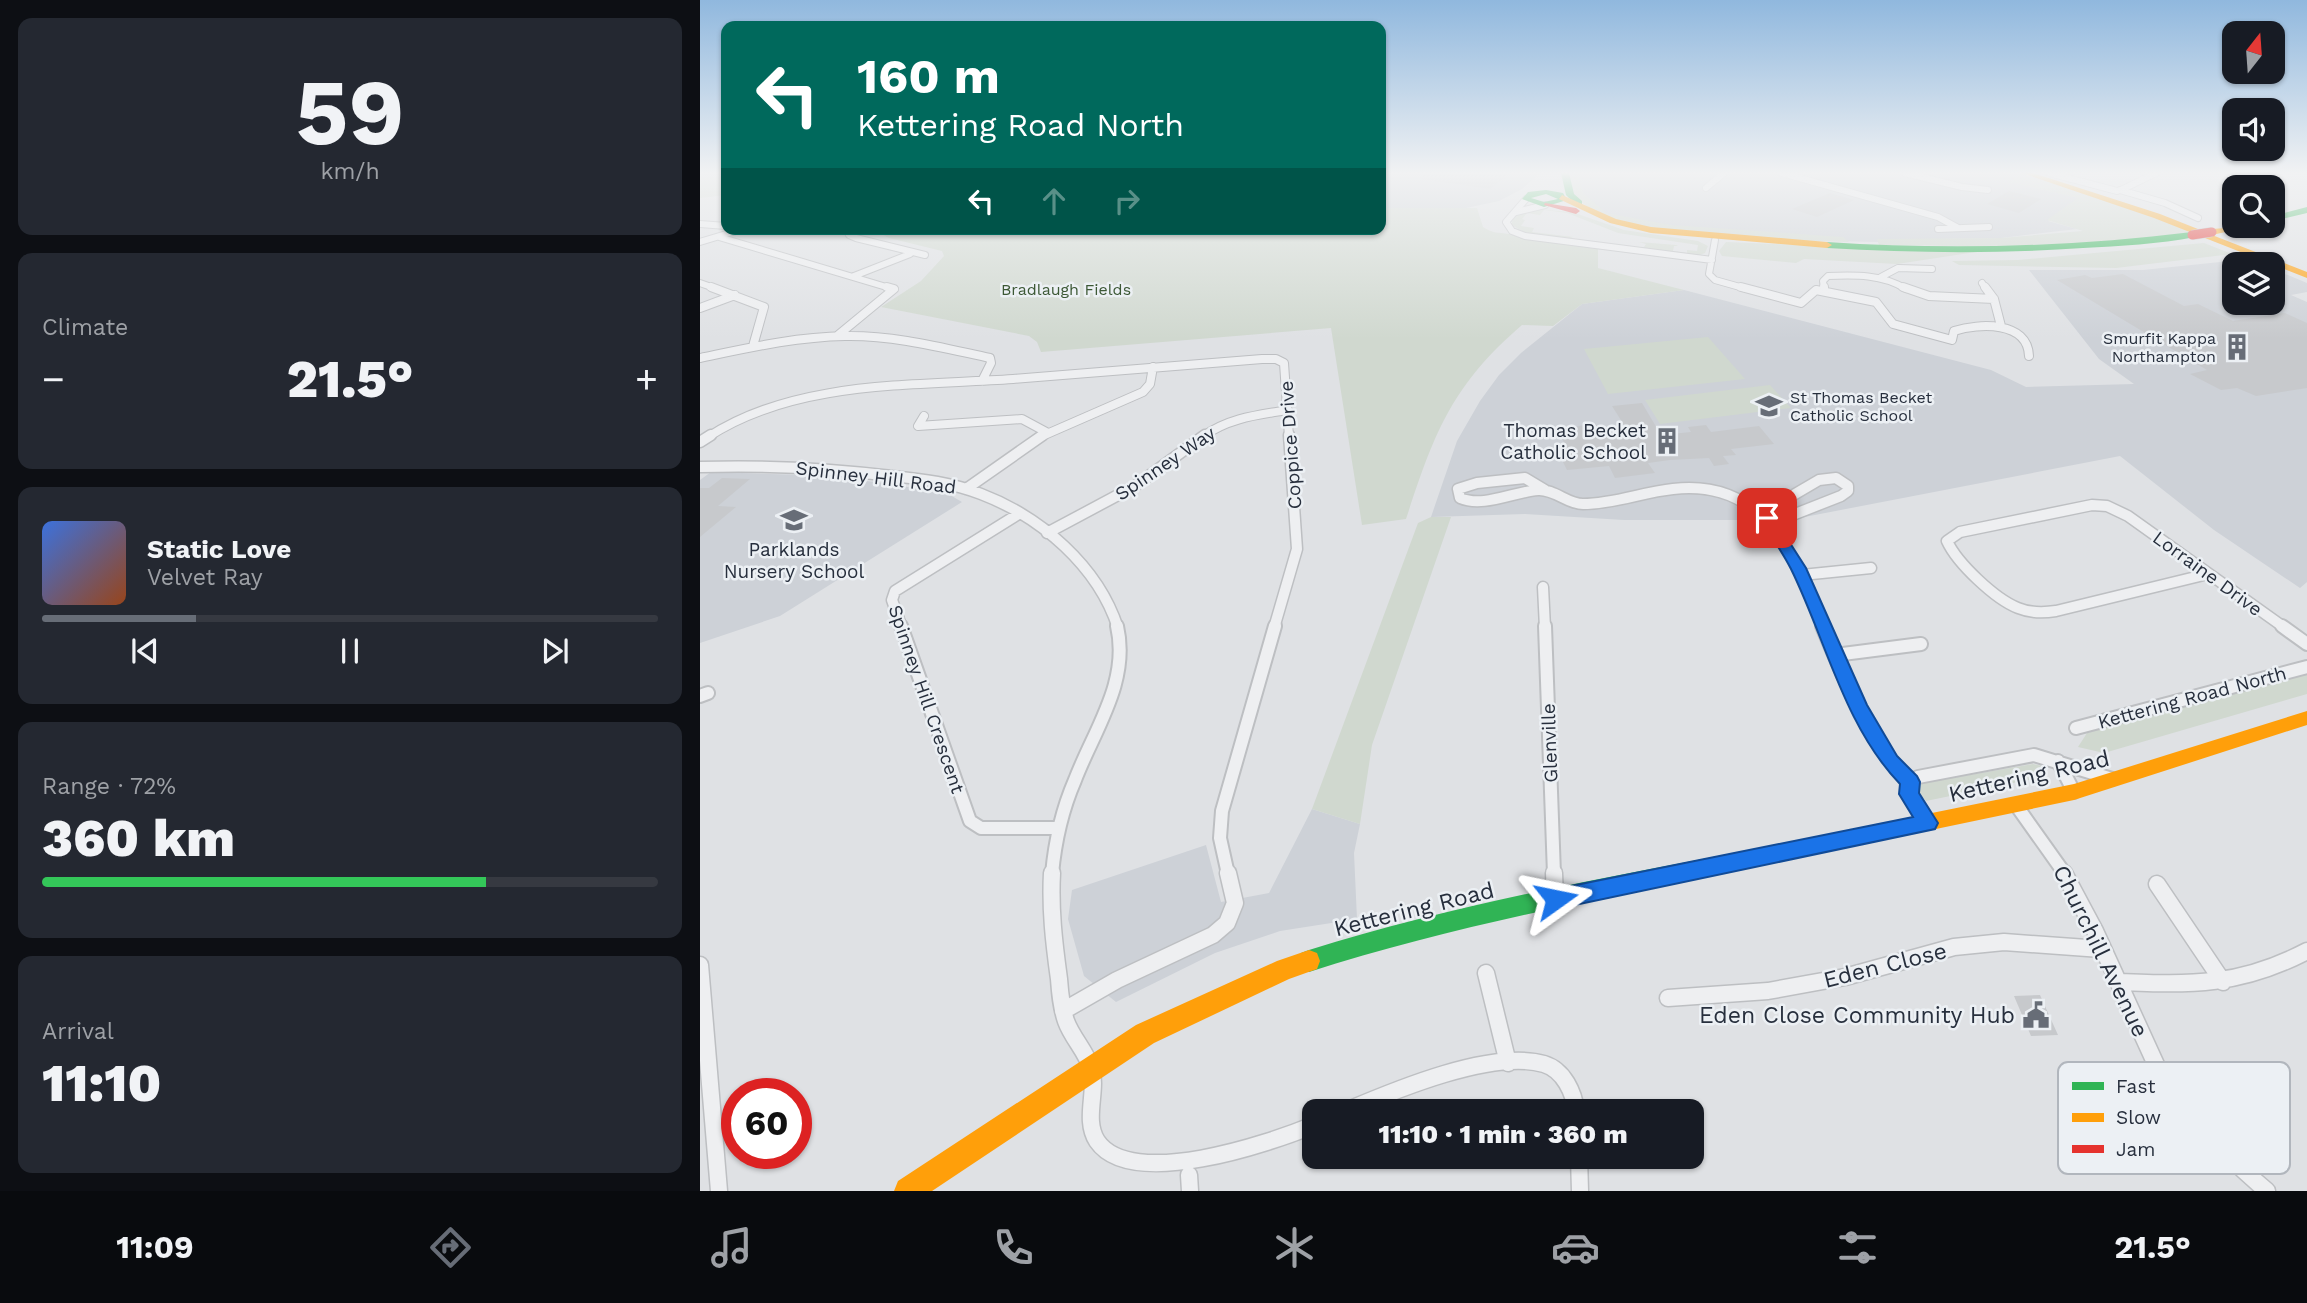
<!DOCTYPE html>
<html lang="en">
<head>
<meta charset="utf-8">
<style>
  :root { --surface:#171b24; --page:#242831; --text:#f1f3f6; --muted:#9ea1a6; --line:#363941; --accent:#676d77 }
  body { margin:0; font-family:"Work Sans",sans-serif; background:var(--page); color:var(--text); height:100vh; display:flex; flex-direction:column; font-size:26px; white-space:nowrap }
  * { box-sizing:border-box; margin:0 }
  p { font-size:23px; color:var(--muted) }
  .icon { flex:none; width:38px; height:38px; fill:none; stroke:currentColor; stroke-width:2; stroke-linecap:round; stroke-linejoin:round }
  .map { position:relative; flex:1; overflow:hidden }
  .side { display:flex; flex-direction:column; gap:18px; padding:18px; background:#0d0f14; width:700px }
  .side>* { flex:none }
  .banner { position:absolute; left:21px; top:21px; width:665px; height:214px; border-radius:14px; box-shadow:0 2px 5px #0004; background:#00695c; color:#fff; overflow:hidden }
  .needle { width:46px; rotate:17deg }
  .fabs { position:absolute; left:1522px; top:21px; display:grid; gap:14px }
  .fabs a { display:grid; place-items:center; width:63px; height:63px; border-radius:14px; background:var(--surface); box-shadow:0 2px 5px #0004; font-size:35px }
  .speed { position:absolute; left:21px; top:1078px; display:flex; gap:14px; font-size:35px; font-weight:700; text-align:center }
  .speed>* { display:grid; place-content:center; width:91px; height:91px; border-radius:50%; background:var(--surface); box-shadow:0 2px 5px #0004; line-height:1 }
  .speed .limit { border:10px solid #d22; background:#fff; color:#111 }
  .pin { position:absolute; display:grid; place-items:center; width:60px; height:60px; color:#fff; margin:-30px; border-radius:14px; box-shadow:0 4px 10px #0006 }
  .me { position:absolute; width:77px; margin:-38px; rotate:78deg; stroke-linejoin:round; filter:drop-shadow(0 0 5px #0008) }
  .turn { display:flex; align-items:center; gap:24px; height:147px; padding:0 21px; font-size:32px }
  .turn .icon { width:91px; height:91px; stroke-width:2.5 }
  .turn b { display:block; font-size:49px; line-height:60px }
  .lanes { display:flex; align-items:center; height:66px; padding:0 21px; background:#0003; justify-content:center; gap:35px; direction:ltr }
  .lanes .off { opacity:.35 }
  .big { font-size:52px; font-weight:800; line-height:1.1 }
  .side .card { flex:1; display:flex; flex-direction:column; justify-content:center; gap:10px; min-width:0; padding:0 24px; border-radius:14px; background:var(--page) }
  .side .dial { align-items:center; gap:0 }
  .dial b { font-size:91px; line-height:1 }
  .song { display:flex; align-items:center; gap:21px }
  .cover { width:84px; height:84px; border-radius:10px; background:linear-gradient(135deg,hsl(220 70% 55%),hsl(20 70% 35%)) }
  .played { height:7px; border-radius:4px; background:linear-gradient(90deg,var(--accent) 25%,var(--line) 25%) }
  .keys { display:flex; justify-content:space-around; direction:ltr }
  .heat { display:flex; justify-content:space-between; align-items:center; font-size:38px; direction:ltr }
  .charge { height:10px; border-radius:5px; background:linear-gradient(90deg,#34c759 72%,var(--line) 0) }
  .trip { position:absolute; left:602px; top:1099px; width:402px; height:70px; border-radius:14px; background:var(--surface); box-shadow:0 2px 5px #0004; font-weight:800; line-height:70px; text-align:center }
  .menu { display:flex; height:112px; justify-content:space-around; align-items:center; background:#090b0e; color:var(--muted) }
  .menu .icon { width:49px; height:49px }
  .menu .current { color:var(--accent) }
  .menu b { font-size:32px; color:var(--text) }
  main { display:flex; flex:1; min-height:0 }
  .map>svg:first-child { display:block }
  .built { fill:#cdd1d7 }
  .green { fill:#d0d8cf }
  .building { fill:#c7c9cc }
  .lines { fill:none; stroke-linecap:round; stroke-linejoin:round }
  .street-far4-casing { stroke:#bdbfc2; stroke-width:8 }
  .street-far3-casing { stroke:#bdbfc2; stroke-width:10 }
  .street-far2-casing { stroke:#bdbfc2; stroke-width:13 }
  .street-far1-casing { stroke:#bdbfc2; stroke-width:16 }
  .street-casing { stroke:#bdbfc2; stroke-width:19 }
  .street-far4 { stroke:#eeeff1; stroke-width:6 }
  .street-far3 { stroke:#eeeff1; stroke-width:8 }
  .street-far2 { stroke:#eeeff1; stroke-width:10 }
  .street-far1 { stroke:#eeeff1; stroke-width:12 }
  .street { stroke:#eeeff1; stroke-width:16 }
  .fast { fill:#30b455; fill-rule:evenodd }
  .slow { fill:#ff9f0a; fill-rule:evenodd }
  .jam { fill:#e5322d; fill-rule:evenodd }
  .jam-bridge-casing { stroke:#bcbec2; stroke-width:10; stroke-linecap:butt }
  .jam-bridge { stroke:#e5322d; stroke-width:9 }
  .route { fill:#1a73e8; stroke:#114b97; stroke-width:2 }
  .labels { text-anchor:middle; stroke-width:5; stroke-linejoin:round; paint-order:stroke }
  .far-park-label { font-size:16px; fill:#3c5835; stroke:#ecf0f4 }
  .far-poi-label { font-size:16px; fill:#272f3d; stroke:#ecf0f4; text-anchor:end }
  .poi-label { font-size:19px; fill:#272f3d; stroke:#ecf0f4; text-anchor:end }
  .street-label { font-size:19px; fill:#272f3d; stroke:#ecf0f4 }
  .near-street-label { font-size:23px; fill:#272f3d; stroke:#ecf0f4 }
  .near-poi-label { font-size:23px; fill:#272f3d; stroke:#ecf0f4; text-anchor:end }
  .key { fill:#ecf0f4; stroke:#b1b6bd; stroke-width:2 }
  .key-label { font-size:19px; fill:#272f3d }
</style>
</head>
<body>
<main>
<section class="side">
<div class="card dial"><b>59</b><p>km/h</p></div>
<div class="card"><p>Climate</p>
<div class="heat"><a>−</a><b class="big">21.5°</b><a>+</a></div>
</div>
<div class="card">
<div class="song"><i class="cover"></i><div><b>Static Love</b><p>Velvet Ray</p></div></div>
<div class="played"></div>
<div class="keys"><svg class="icon" aria-label="previous" viewBox="0 0 24 24"><path d="M18 5L8 12l10 7zM5 5v14"/></svg><svg class="icon" aria-label="pause" viewBox="0 0 24 24"><path d="M8 5v14M16 5v14"/></svg><svg class="icon" aria-label="next" viewBox="0 0 24 24"><path d="M6 5l10 7-10 7zM19 5v14"/></svg></div>
</div>
<div class="card"><p>Range · 72%</p><b class="big">360 km</b><div class="charge"></div></div>
<div class="card"><p>Arrival</p><b class="big">11:10</b></div>
</section>
<div class="map">
<svg width="1607" height="1191" viewBox="0 0 1607 1191">
  <rect width="100%" height="100%" fill="#dfe1e4"/>
  <path class="built" d="M681,173H840L822,189L799,201L766,208L706,209L681,208Z
    M867,173H1305L1318,176L1310,182L1379,198L1348,221L1377,229L1301,238L1178,240V242L1087,240L912,219L898,214L872,195Z
    M1549,259L1561,264H1535V303H1573V269L1607,283V292L1591,295L1607,302V582L1600,588L1514,530L1420,456L1089,520H924L825,514L731,517L757,441L780,401L799,375L821,353L882,304L984,290L1291,370L1326,387L1434,384L1399,359L1329,270H1443Z
    M11,472L105,475L186,483L250,495L262,502L80,616L0,643V480Z
    M612,809L660,824L654,853L657,919L580,931L515,953L416,1002L384,976L368,919L372,890L506,845L521,902L569,893Z"/>
  <path class="green" d="M0,173H26V195L0,198Z
    M872,173H882L879,181L883,193L906,213L971,225L1143,237L1149,242C1084,239 934,241 884,204C877,199 874,190 870,182Z
    M1305,173H1319L1399,198L1493,232C1387,247 1286,247 1179,245L1177,239L1301,238L1383,231L1347,220L1378,198L1309,182L1317,176Z
    M681,208H777L783,227C794,234 797,232 809,234C838,241 868,245 898,249V268L984,290L882,304L853,326L822,325C751,386 734,434 706,519L662,525L631,328L341,352L337,342L329,336L181,307L221,281L244,256L242,251L189,238L172,229H681Z
    M836,209L872,212L924,230L998,241L1008,246L1005,253L998,256L937,248L944,247L946,244L939,242L976,245L978,246H974L973,251L987,253V250L997,251L998,245L918,233L867,213L844,210L840,215L827,213L822,219L825,220L821,226L834,228L832,232L873,237L868,239L832,236L811,225L814,216Z
    M1026,242L1276,252L1197,264L1104,259L1096,263L1022,256L1019,251Z
    M1504,243L1532,254L1416,268L1259,265L1252,261L1318,260Z
    M1008,337L1045,379L908,394L884,349Z
    M1070,385L1091,408L960,424L945,400Z
    M731,517H751L672,745L660,824L612,809L718,523Z
    M1607,671V694L1404,753L1378,747L1387,733Z
    M1333,764L1347,767V776L1226,801L1212,785Z"/>
  <path class="building" d="M722,173H810L790,189L722,179Z
    M1309,191L1341,199L1319,213L1287,204Z
    M1130,193L1154,200L1117,217L1092,209Z
    M1423,274L1484,306L1498,304L1533,321L1585,313L1607,323V388L1556,396L1537,388L1521,390L1490,374L1507,370L1357,280L1385,275L1392,278Z
    M942,403L961,435L991,432L988,427L1006,425L1011,432L1059,426L1074,444L1031,449L1036,455L1023,456L1029,464L1014,466L1009,458L970,460L948,463L955,473L915,478L909,466L867,470L860,456L870,455L858,430L895,423L904,437L929,433L912,406Z
    M22,478L50,479L18,506L36,507L0,537V488H9Z
    M1340,995L1358,1035L1331,1036L1314,996Z"/>
  <g class="lines">
    <defs>
      <path id="street-far4" d="M1082,173L1238,217L1258,228
        M1205,173L1262,187L1288,190
        M1349,173L1417,191
        M1006,188L1024,173
        M1420,190L1465,203L1498,218
        M1421,190L1456,173
        M826,199L806,222L812,231L825,236L1012,260
        M816,212L845,205
        M0,224L26,226
        M146,229L149,235L156,238L225,255
        M1238,229L1289,227
        M19,237L193,289
        M1015,240L1009,274L1015,280L1047,289
        M0,242L43,229
        M154,276L210,254
        M1181,277L1198,268L1232,269
        M0,283L17,289
        M1282,283L1286,289
        M1124,289L1123,281L1128,276C1155,275 1182,274 1206,289"/>
      <path id="street-far3" d="M11,287L64,307L53,346
        M1041,287L1101,303L1116,290L1176,302L1193,324L1252,340L1254,331C1279,323 1328,321 1329,356
        M1124,287V291
        M1203,287L1229,296L1294,299
        M1285,287L1294,299L1301,326
        M0,308L35,295
        M137,336L194,289L187,287
        M0,358C48,348 95,337 145,336C194,335 243,348 290,358L291,363L282,381
        M224,416L218,426L322,419L348,433
        M8,437C95,380 213,386 313,379C396,373 479,365 562,359H576L584,363L589,437
        M340,437L443,392L450,384L453,367
        M502,437C528,418 557,415 588,410"/>
      <path id="street-far2" d="M0,442L11,435
        M0,467C64,465 128,468 192,476C222,479 253,483 281,494C341,517 398,566 418,628
        M1136,478L1148,486V491L1141,496L1085,518L1075,514L1073,507L1119,480Z
        M266,489L343,435
        M845,490L825,478L777,483L758,489L760,498C783,508 813,492 838,490C855,489 867,504 883,504C914,504 943,492 973,489C1066,478 1094,557 1123,628
        M347,533L435,486L505,435
        M1508,574L1356,611C1343,613 1330,613 1318,608C1295,599 1257,563 1247,541L1260,532L1392,505L1407,506L1428,516L1585,628
        M1102,575L1171,568
        M843,587L845,628
        M202,628L192,600L195,591L320,513
        M574,628L597,549L589,435"/>
      <path id="street-far1" d="M201,626L270,821L281,828H358
        M845,626L854,874
        M1122,626C1145,682 1168,738 1210,782
        M1582,626L1607,644
        M1135,655L1221,644
        M0,696L8,693
        M1376,728L1607,667
        M1358,761L1374,792
        M1316,805L1365,874
        M1228,823L1208,789L1210,782L1218,777L1334,755L1412,779
        M352,874C355,841 362,810 375,780C394,730 430,682 417,626
        M528,874L520,838L522,811L575,626"/>
      <path id="street" d="M352,873C350,909 354,943 359,979C360,993 361,1007 366,1021C372,1038 386,1051 391,1068C398,1091 383,1119 397,1141C431,1191 570,1143 614,1125
        M854,873L855,899
        M1364,873L1395,931L1458,1069C1488,1116 1524,1155 1567,1191
        M1457,884L1523,982
        M0,965L19,1191
        M786,973L808,1063
        M1418,982C1492,985 1540,986 1607,951
        M968,998L1068,991L1145,977L1254,947L1304,942L1401,949
        M363,1011L417,980L513,935L527,923L535,903L528,873
        M646,1111C695,1090 793,1049 844,1064C864,1070 874,1093 876,1111
        M879,1157L880,1191
        M489,1175L490,1191"/>
    </defs>
    <use href="#street-far4" class="street-far4-casing"/>
    <use href="#street-far3" class="street-far3-casing"/>
    <use href="#street-far2" class="street-far2-casing"/>
    <use href="#street-far1" class="street-far1-casing"/>
    <use href="#street" class="street-casing"/>
    <use href="#street-far4" class="street-far4"/>
    <use href="#street-far3" class="street-far3"/>
    <use href="#street-far2" class="street-far2"/>
    <use href="#street-far1" class="street-far1"/>
    <use href="#street" class="street"/>
    <path class="fast" d="M861,173H869L874,194L882,201V205H876L866,195Z
      M846,190L863,193L867,200L844,207L822,199L828,192ZM846,194L858,199L844,202L831,198Z
      M1607,207V213L1573,221V216Z
      M1492,232L1496,235L1495,237C1459,244 1420,246 1383,248C1298,254 1213,253 1127,248L1122,245L1127,242C1249,250 1370,247 1492,232Z
      M1064,847L1071,849L1074,856L1071,863L1064,865C911,897 758,924 609,972L601,969L598,961L601,953L609,950C758,903 911,877 1064,847Z"/>
    <path class="slow" d="M1322,173H1333L1460,214L1508,233L1512,229L1552,226L1512,235L1607,272V278L1454,218Z
      M862,195L916,219L951,227L1127,242L1132,245L1127,248L951,233L910,223L859,199Z
      M1607,711V725L1374,800L1064,865L1057,863L1054,856L1057,849L1064,847L1374,784Z
      M609,950L617,953L620,961L617,969L589,979L454,1043L232,1191H194L198,1181L436,1025L577,961Z"/>
    <path class="jam" d="M845,203L876,208L880,211L876,214L844,205Z"/>
    <defs>
      <path id="jam-bridge" d="M1492,235L1512,232"/>
    </defs>
    <use href="#jam-bridge" class="jam-bridge-casing"/>
    <use href="#jam-bridge" class="jam-bridge"/>
  </g>
  <linearGradient id="sky" x2="0" y2="1"><stop stop-color="#90b8de"/><stop offset="0.51" stop-color="#f1f2f3"/><stop offset="1" stop-color="#f1f2f3" stop-opacity="0"/></linearGradient>
  <rect width="1607" height="339" fill="url(#sky)"/>
  <path class="route" d="M1067,514L1072,515L1106,568L1167,705L1197,756L1217,776L1220,782L1219,793L1238,823L1235,829L856,909L848,906L845,899L848,892L856,889L1213,817L1199,794L1200,784C1144,726 1126,640 1091,569C1082,551 1070,535 1060,518Z"/>
  <defs>
    <symbol id="building-bare" viewBox="-9 -9 18 18"><path d="M-4-6H4V6H1V3H-1V6H-4ZM-2.5-4.3h1.7v1.8h-1.7ZM.8-4.3h1.7v1.8H.8ZM-2.5-1h1.7V.8h-1.7ZM.8-1h1.7V.8H.8Z" fill="#676d77" stroke="#ecf0f4" stroke-width="2.5" paint-order="stroke"/></symbol>
    <symbol id="school-bare" viewBox="-9 -9 18 18"><path d="M0-5L7-2L0 1L-7-2ZM-4 1L0 2.5L4 1V4Q0 6-4 4Z" fill="#676d77" stroke="#ecf0f4" stroke-width="2.5" paint-order="stroke"/></symbol>
    <symbol id="civic-bare" viewBox="-9 -9 18 18"><path d="M-.6-6.5H3V-4.5H.6V-3L4-1V1h2V6H-6V1h2V-1L-.6-3ZM-1.2 2.5V6h2.4V2.5Z" fill="#676d77" stroke="#ecf0f4" stroke-width="2.5" paint-order="stroke"/></symbol>
  </defs>
  <g fill-rule="evenodd">
    <use href="#building-bare" x="1518" y="328" width="38" height="38"/>
    <use href="#school-bare" x="1050" y="387" width="38" height="38"/>
    <use href="#building-bare" x="948" y="422" width="38" height="38"/>
    <use href="#school-bare" x="75" y="501" width="38" height="38"/>
    <use href="#civic-bare" x="1317" y="996" width="38" height="38"/>
  </g>
  <g class="labels">
    <g class="far-park-label">
      <text x="366" y="295">Bradlaugh Fields</text>
    </g>
    <g class="far-poi-label">
      <text x="1516" y="344">Smurfit Kappa<tspan x="1516" dy="18">Northampton</tspan></text>
      <text x="1090" y="403" text-anchor="start">St Thomas Becket<tspan x="1090" dy="18">Catholic School</tspan></text>
    </g>
    <g class="poi-label">
      <text x="946" y="437">Thomas Becket<tspan x="946" dy="22">Catholic School</tspan></text>
      <text x="94" y="556" text-anchor="middle">Parklands<tspan x="94" dy="22">Nursery School</tspan></text>
    </g>
    <g class="street-label">
      <text transform="translate(590 445) rotate(-94)" y="7">Coppice Drive</text>
      <text transform="translate(465 463) rotate(-34)" y="7">Spinney Way</text>
      <text transform="translate(176 477) rotate(7)" y="7">Spinney Hill Road</text>
      <text transform="translate(1508 573) rotate(36)" y="7">Lorraine Drive</text>
      <text transform="translate(1492 697) rotate(-15)" y="7">Kettering Road North</text>
      <text transform="translate(227 699) rotate(71)" y="7">Spinney Hill Crescent</text>
      <text transform="translate(849 743) rotate(-92)" y="7">Glenville</text>
    </g>
    <g class="near-street-label">
      <text transform="translate(1329 776) rotate(-13)" y="8">Kettering Road</text>
      <text transform="translate(714 909) rotate(-14)" y="8">Kettering Road</text>
      <text transform="translate(1401 951) rotate(64)" y="8">Churchill Avenue</text>
      <text transform="translate(1185 965) rotate(-14)" y="8">Eden Close</text>
    </g>
    <g class="near-poi-label">
      <text x="1315" y="1023">Eden Close Community Hub</text>
    </g>
  </g>
  <rect x="1358" y="1062" width="232" height="112" rx="10" class="key"/>
  <rect x="1372" y="1082" width="32" height="8" fill="#30b455"/>
  <rect x="1372" y="1113" width="32" height="9" fill="#ff9f0a"/>
  <rect x="1372" y="1145" width="32" height="8" fill="#e5322d"/>
  <g class="key-label">
    <text x="1416" y="1093">Fast</text>
    <text x="1416" y="1124">Slow</text>
    <text x="1416" y="1156">Jam</text>
  </g>
</svg>
<div class="fabs">
<a><svg class="needle" viewBox="-14 -14 28 28"><path d="M0-13l5 13h-10z" fill="#e53935"/><path d="M0 13l5-13h-10z" fill="#9ea1a6"/></svg></a>
<a><svg class="icon" aria-label="sound" viewBox="0 0 24 24"><path d="M4 9h4l5-4v14l-5-4H4zM17 9q2 3 0 6"/></svg></a>
<a><svg class="icon" aria-label="search" viewBox="0 0 24 24"><circle cx="10" cy="10" r="6"/><path d="M15 15l6 6"/></svg></a>
<a><svg class="icon" aria-label="layers" viewBox="0 0 24 24"><path d="M12 4l9 5-9 5-9-5zM3 14l9 5 9-5"/></svg></a>
</div>
<div class="speed"><div class="limit">60</div></div>
<div class="pin" style="left:1067px;top:518px;background:#d93025"><svg class="icon" aria-label="arrive" viewBox="0 0 24 24"><path d="M6 21V4h12l-3 4 3 4H6"/></svg></div>
<svg class="me" style="left:856px;top:899px" viewBox="-20 -20 40 40"><path d="M0-17L14 15 0 8-14 15z" fill="#1a73e8" stroke="#fff" stroke-width="4"/></svg>
<div class="trip">11:10 · 1 min · 360 m</div>
<div class="banner">
<div class="turn"><svg class="icon" aria-label="left" viewBox="0 0 24 24"><path d="M17 20v-9H6M10 6l-5 5 5 5"/></svg><div><b>160 m</b>Kettering Road North</div></div>
<div class="lanes"><svg class="icon" aria-label="left" viewBox="0 0 24 24"><path d="M17 20v-9H6M10 6l-5 5 5 5"/></svg><svg class="icon off" aria-label="ahead" viewBox="0 0 24 24"><path d="M12 20V5M6 11l6-6 6 6"/></svg><svg class="icon off" aria-label="right" viewBox="0 0 24 24"><path d="M7 20v-9h11M14 6l5 5-5 5"/></svg></div>
</div>
</div>
</main>
<nav class="menu">
<b>11:09</b>
<svg class="icon current" aria-label="directions" viewBox="0 0 24 24"><path d="M12 3l9 9-9 9-9-9zM9 14v-3h6M13 9l2 2-2 2"/></svg>
<svg class="icon" aria-label="music" viewBox="0 0 24 24"><path d="M9 18V5l10-2v13"/><circle cx="6" cy="18" r="3"/><circle cx="16" cy="16" r="3"/></svg>
<svg class="icon" aria-label="phone" viewBox="0 0 24 24"><path d="M5 4h4l2 5-3 2q2 4 5 5l2-3 5 2v4C11 20 4 13 5 4z"/></svg>
<svg class="icon" aria-label="climate" viewBox="0 0 24 24"><path d="M12 3v18M4 7l16 10M4 17L20 7"/></svg>
<svg class="icon" aria-label="car" viewBox="0 0 24 24"><path d="M5 17H2v-5l4-1 3-4h7l3 4 3 1v5h-3M9 17h6M6 11h13"/><circle cx="7" cy="17" r="2"/><circle cx="17" cy="17" r="2"/></svg>
<svg class="icon" aria-label="filters" viewBox="0 0 24 24"><path d="M4 7h16M4 17h16"/><circle cx="9" cy="7" r="2"/><circle cx="15" cy="17" r="2"/></svg>
<b>21.5°</b>
</nav>
</body>
</html>
